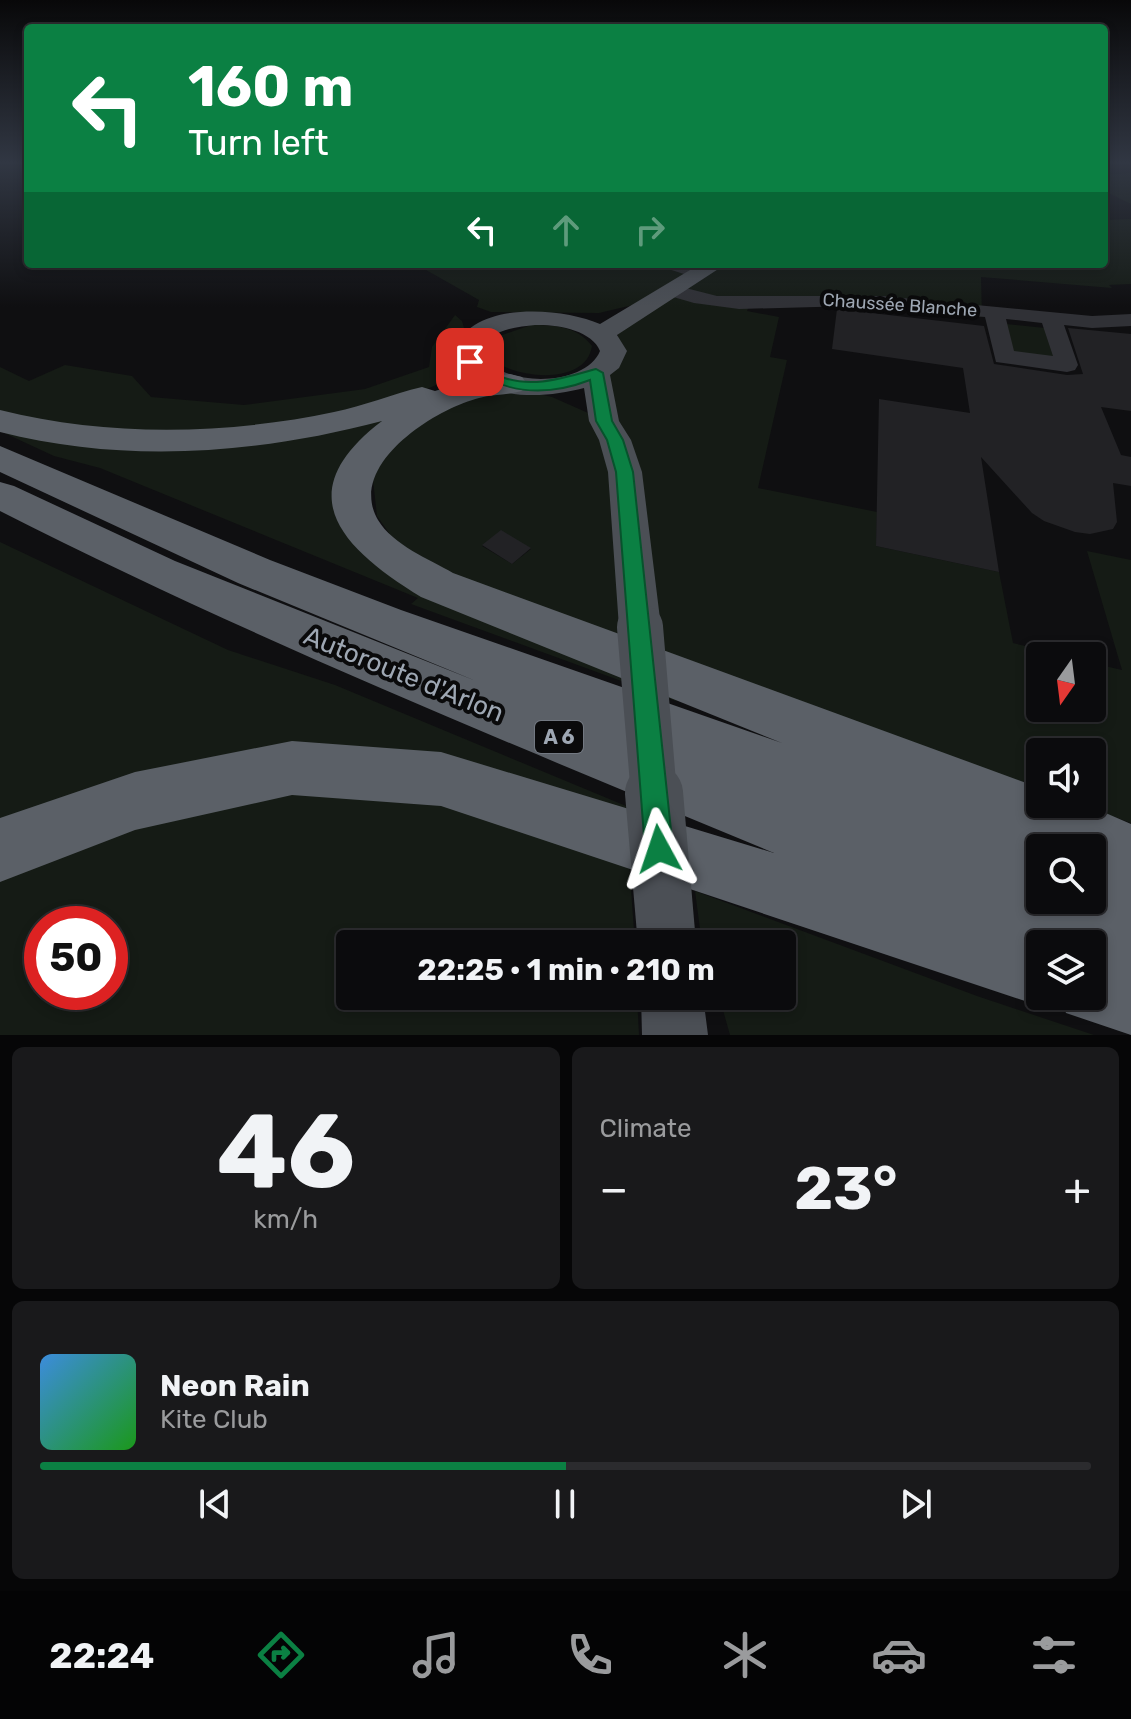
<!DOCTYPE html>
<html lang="en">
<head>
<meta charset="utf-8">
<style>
  :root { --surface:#0b0b0d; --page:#19191b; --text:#f1f3f6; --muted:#9a9b9d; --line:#2b2b2e; --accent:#0b8043 }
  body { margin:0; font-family:Rubik,sans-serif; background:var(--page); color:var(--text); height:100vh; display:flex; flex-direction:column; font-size:30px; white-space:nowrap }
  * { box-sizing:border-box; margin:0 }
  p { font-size:26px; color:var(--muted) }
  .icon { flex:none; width:44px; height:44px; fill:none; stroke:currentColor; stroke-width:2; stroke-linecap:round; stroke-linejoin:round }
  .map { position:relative; height:1035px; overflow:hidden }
  .drawer { display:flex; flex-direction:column; gap:12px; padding:12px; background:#060607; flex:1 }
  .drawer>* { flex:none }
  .hud { position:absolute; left:24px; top:24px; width:1084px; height:244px; border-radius:8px; box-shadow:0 4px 12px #0003,0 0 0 2px var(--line); background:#0b8043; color:#fff; overflow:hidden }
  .needle { width:52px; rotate:194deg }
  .buttons { position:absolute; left:1026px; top:642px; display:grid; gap:16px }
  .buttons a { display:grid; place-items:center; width:80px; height:80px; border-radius:8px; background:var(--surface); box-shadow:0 4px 12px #0003,0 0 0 2px var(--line); font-size:40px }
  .speed { position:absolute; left:24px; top:906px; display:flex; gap:16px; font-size:40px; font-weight:700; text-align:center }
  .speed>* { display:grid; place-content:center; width:104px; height:104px; border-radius:50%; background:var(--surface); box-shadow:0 4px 12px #0003,0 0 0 2px var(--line); line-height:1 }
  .speed .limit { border:12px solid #d22; background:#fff; color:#111 }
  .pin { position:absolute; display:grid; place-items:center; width:68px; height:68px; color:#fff; margin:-34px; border-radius:16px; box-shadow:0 4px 12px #0006 }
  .me { position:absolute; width:88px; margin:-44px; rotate:355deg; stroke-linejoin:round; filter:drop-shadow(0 0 6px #0008) }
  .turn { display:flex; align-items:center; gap:28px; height:168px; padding:0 32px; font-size:36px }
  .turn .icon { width:104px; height:104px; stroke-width:2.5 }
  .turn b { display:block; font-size:56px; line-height:68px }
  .lanes { display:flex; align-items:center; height:76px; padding:0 32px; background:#0003; justify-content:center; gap:40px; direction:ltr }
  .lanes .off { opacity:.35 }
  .big { font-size:60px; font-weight:700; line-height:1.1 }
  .drawer .tile { flex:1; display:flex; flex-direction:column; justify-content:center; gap:12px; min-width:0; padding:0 28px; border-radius:12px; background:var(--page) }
  .drawer .dial { align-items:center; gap:0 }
  .dial b { font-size:104px; line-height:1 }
  .song { display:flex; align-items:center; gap:24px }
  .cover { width:96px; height:96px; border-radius:12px; background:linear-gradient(135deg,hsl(210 70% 55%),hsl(120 70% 35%)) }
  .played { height:8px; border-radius:4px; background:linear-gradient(90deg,var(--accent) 50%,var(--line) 50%) }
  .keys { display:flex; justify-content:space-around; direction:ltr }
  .heat { display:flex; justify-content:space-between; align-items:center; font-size:44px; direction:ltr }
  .drawer .tiles { flex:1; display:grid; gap:12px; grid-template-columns:1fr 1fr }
  .tile:last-child { grid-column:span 2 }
  .trip { position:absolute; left:336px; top:930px; width:460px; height:80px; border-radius:8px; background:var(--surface); box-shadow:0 4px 12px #0003,0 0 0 2px var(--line); font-weight:700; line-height:80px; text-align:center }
  .tab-bar { display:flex; height:128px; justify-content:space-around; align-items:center; background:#040405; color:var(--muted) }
  .tab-bar .icon { width:56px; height:56px }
  .tab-bar .active { color:var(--accent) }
  .tab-bar b { font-size:36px; color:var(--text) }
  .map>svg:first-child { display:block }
  .green { fill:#151b15; fill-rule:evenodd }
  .building { fill:#222225 }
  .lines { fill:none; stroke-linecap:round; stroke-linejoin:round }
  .minor { fill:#303136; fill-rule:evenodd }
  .major { fill:#4b4f55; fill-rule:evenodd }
  .highway { fill:#5b6067; fill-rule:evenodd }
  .major-bridge-far1 { stroke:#4b4f55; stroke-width:46 }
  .major-bridge { stroke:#4b4f55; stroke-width:58 }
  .route { fill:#0b8043; stroke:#07532c; stroke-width:2 }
  .labels { text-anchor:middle; stroke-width:8; stroke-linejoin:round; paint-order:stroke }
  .far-street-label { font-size:18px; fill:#9ea7b3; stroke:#0a0a0b }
  .shield { fill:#0a0a0b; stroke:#727881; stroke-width:2 }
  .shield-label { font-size:20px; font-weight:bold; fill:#9ea7b3 }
  .near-street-label { font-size:26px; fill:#9ea7b3; stroke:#0a0a0b }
</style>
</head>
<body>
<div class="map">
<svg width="1131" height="1035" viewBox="0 0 1131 1035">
  <rect width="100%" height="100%" fill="#0f0f11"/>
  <path class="green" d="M1131,173V204L1104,191V175Z
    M1131,219V284L1109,285L1112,288L981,277L982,317L858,305L749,306L747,311L779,317L770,357L787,360L758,488L877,512L876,546L999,572L1013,643L1064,656H1040V708H1092V663L1122,670L1087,551L1131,560V823L1079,804H1092V752H1040V790L447,572L394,540L377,516L373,480L378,464L410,429L475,394L531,392L552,397L604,420L605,382L618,336V323L650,301L599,313L491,312L477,307L479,300L419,266L422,264H1104V220ZM501,531L531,549L512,564L482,546Z
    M455,315L462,321L466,335C460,347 459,365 450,375C433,392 399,397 376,403C281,429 177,441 78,427C52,424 26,416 0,411V367L29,381L65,365L132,376L151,397L244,405L365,389L429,367L432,347Z
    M997,323L1055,329L1067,365L1004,357Z
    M531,325C554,325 577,326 592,346C586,387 512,379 489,357L488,346L496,337Z
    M429,401L388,422L343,521L679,692L676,701L411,604L418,598L100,468L54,456L0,431L145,447Z
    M0,542L228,650L335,685L679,828L444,764L0,831Z
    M279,794L405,798L469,812L629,862L635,944H350V996H637L639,1035H0V875L81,842ZM42,924H110V992H42Z
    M695,891L977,996L1094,1035H730L719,996H782V944H702Z"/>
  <path class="building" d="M837,309L984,326L994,364L1067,375L1083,374L1068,328L1131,334V411L1101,407L1121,455L1131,457V486L1113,483L1117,522L1113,529L1090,534L1075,532L1044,521L1032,513L981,457L999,572L876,546L879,399L970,413L963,368L832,349Z
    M501,530L531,548L512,564L482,545Z"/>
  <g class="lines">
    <path class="minor" d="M662,264C678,264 697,261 709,273L700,279L665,268Z
      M670,284L717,296H882L1092,316L1131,314V326L1092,328L1064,325L1078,365L1075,370L1067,372L996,362L985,317L852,306L739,309L694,303L663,294L660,290ZM1006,319L1042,323L1053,356L1014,351Z"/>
    <path class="major" d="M700,264H726L617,335L627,351L619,368L610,375L619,421L631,440L642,472L661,627L655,638L640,643L625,638L619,627L608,472L599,440L589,421L584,388C539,400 475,402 454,352C469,300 561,307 600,324ZM535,325C556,324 592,330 600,351C585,388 498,388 481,352C486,330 516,327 535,325Z
      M641,996H703L708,1035H642Z"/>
    <path class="highway" d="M510,374L522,377L527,384L522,391C508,395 493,394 479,398C435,409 346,465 378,520C393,545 429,559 453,573L1040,788V804H1085L1131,824V1035L1066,1013L1060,998L1040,1006L441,806L292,795L135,830L0,882V818L135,772L292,741L441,752L774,853C514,745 252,639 0,511V482L14,486L175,561L476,681L238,583L0,472V446L270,560L401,610L782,743L421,597C343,549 286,494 382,421C257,454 126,464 0,432V410C108,437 225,435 334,412C364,406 392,394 422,387L435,391L473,379ZM1040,848H1092V900H1040ZM1040,944H1092V996H1040Z"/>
    <path class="major-bridge-far1" d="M640,627L654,795"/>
    <path class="major-bridge" d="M654,793L667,944"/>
  </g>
  <linearGradient id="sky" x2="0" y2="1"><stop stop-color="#080809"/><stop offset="0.53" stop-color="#313743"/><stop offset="1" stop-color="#313743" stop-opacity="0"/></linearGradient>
  <rect width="1131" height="307" fill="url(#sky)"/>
  <path class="route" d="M470,358C481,361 487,370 497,375C529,390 564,378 596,369L603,373L612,421L623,440L633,472L673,849L669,859L659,863L649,859L645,849L616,472L607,440L596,421L590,380C546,397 503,394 466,365L464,362Z"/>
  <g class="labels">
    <g class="far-street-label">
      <text transform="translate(900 305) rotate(4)" y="6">Chaussée Blanche</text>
    </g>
    <rect class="shield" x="535" y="721" width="48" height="32" rx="6"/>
    <g class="shield-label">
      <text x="559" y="744">A 6</text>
    </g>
    <g class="near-street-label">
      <text transform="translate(404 674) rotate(22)" y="9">Autoroute d'Arlon</text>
    </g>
  </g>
</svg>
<div class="buttons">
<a><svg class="needle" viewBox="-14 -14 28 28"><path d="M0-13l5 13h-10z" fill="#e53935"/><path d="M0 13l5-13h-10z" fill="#9a9b9d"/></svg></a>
<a><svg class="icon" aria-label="sound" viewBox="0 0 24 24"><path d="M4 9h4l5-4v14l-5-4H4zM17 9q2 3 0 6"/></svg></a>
<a><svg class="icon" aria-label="search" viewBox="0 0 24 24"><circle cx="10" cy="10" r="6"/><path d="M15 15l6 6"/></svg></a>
<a><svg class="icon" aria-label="layers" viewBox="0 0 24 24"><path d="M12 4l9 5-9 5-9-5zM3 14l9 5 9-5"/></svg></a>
</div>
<div class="speed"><div class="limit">50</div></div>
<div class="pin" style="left:470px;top:362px;background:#d93025"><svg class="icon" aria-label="arrive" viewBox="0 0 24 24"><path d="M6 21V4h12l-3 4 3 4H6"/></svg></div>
<svg class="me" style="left:659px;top:849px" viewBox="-20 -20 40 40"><path d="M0-17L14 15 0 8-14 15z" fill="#0b8043" stroke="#fff" stroke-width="4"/></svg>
<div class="trip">22:25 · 1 min · 210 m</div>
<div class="hud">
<div class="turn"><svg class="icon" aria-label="left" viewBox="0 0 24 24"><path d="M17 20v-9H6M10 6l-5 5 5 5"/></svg><div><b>160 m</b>Turn left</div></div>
<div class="lanes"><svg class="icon" aria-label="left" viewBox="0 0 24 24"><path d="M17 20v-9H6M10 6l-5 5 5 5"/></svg><svg class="icon off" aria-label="ahead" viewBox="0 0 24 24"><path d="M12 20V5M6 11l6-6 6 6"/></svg><svg class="icon off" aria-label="right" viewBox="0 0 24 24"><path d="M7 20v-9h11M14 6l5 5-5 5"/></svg></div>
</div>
</div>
<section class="drawer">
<div class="tiles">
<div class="tile dial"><b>46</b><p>km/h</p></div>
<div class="tile"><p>Climate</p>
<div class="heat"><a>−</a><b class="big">23°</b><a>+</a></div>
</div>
<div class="tile">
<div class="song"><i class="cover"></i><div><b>Neon Rain</b><p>Kite Club</p></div></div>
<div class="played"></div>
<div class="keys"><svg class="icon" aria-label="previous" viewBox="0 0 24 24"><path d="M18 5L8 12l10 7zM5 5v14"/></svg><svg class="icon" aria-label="pause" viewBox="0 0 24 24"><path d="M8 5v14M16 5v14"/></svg><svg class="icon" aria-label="next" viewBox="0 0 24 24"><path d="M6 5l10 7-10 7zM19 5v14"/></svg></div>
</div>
</div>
</section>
<nav class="tab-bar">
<b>22:24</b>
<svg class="icon active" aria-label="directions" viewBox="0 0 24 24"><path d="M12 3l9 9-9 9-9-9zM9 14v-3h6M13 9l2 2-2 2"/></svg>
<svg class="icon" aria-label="music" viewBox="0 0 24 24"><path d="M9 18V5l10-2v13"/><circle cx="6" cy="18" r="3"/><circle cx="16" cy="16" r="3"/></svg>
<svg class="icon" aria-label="phone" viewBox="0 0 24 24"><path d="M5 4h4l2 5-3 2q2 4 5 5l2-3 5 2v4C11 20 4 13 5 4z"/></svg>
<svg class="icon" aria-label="climate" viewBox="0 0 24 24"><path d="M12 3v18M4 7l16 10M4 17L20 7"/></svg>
<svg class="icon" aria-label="car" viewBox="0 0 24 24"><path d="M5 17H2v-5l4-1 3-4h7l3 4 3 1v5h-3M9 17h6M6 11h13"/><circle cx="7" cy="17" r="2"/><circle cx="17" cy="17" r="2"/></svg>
<svg class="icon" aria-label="filters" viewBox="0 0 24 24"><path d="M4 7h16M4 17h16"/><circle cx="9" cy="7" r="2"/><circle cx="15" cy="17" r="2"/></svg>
</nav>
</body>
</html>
